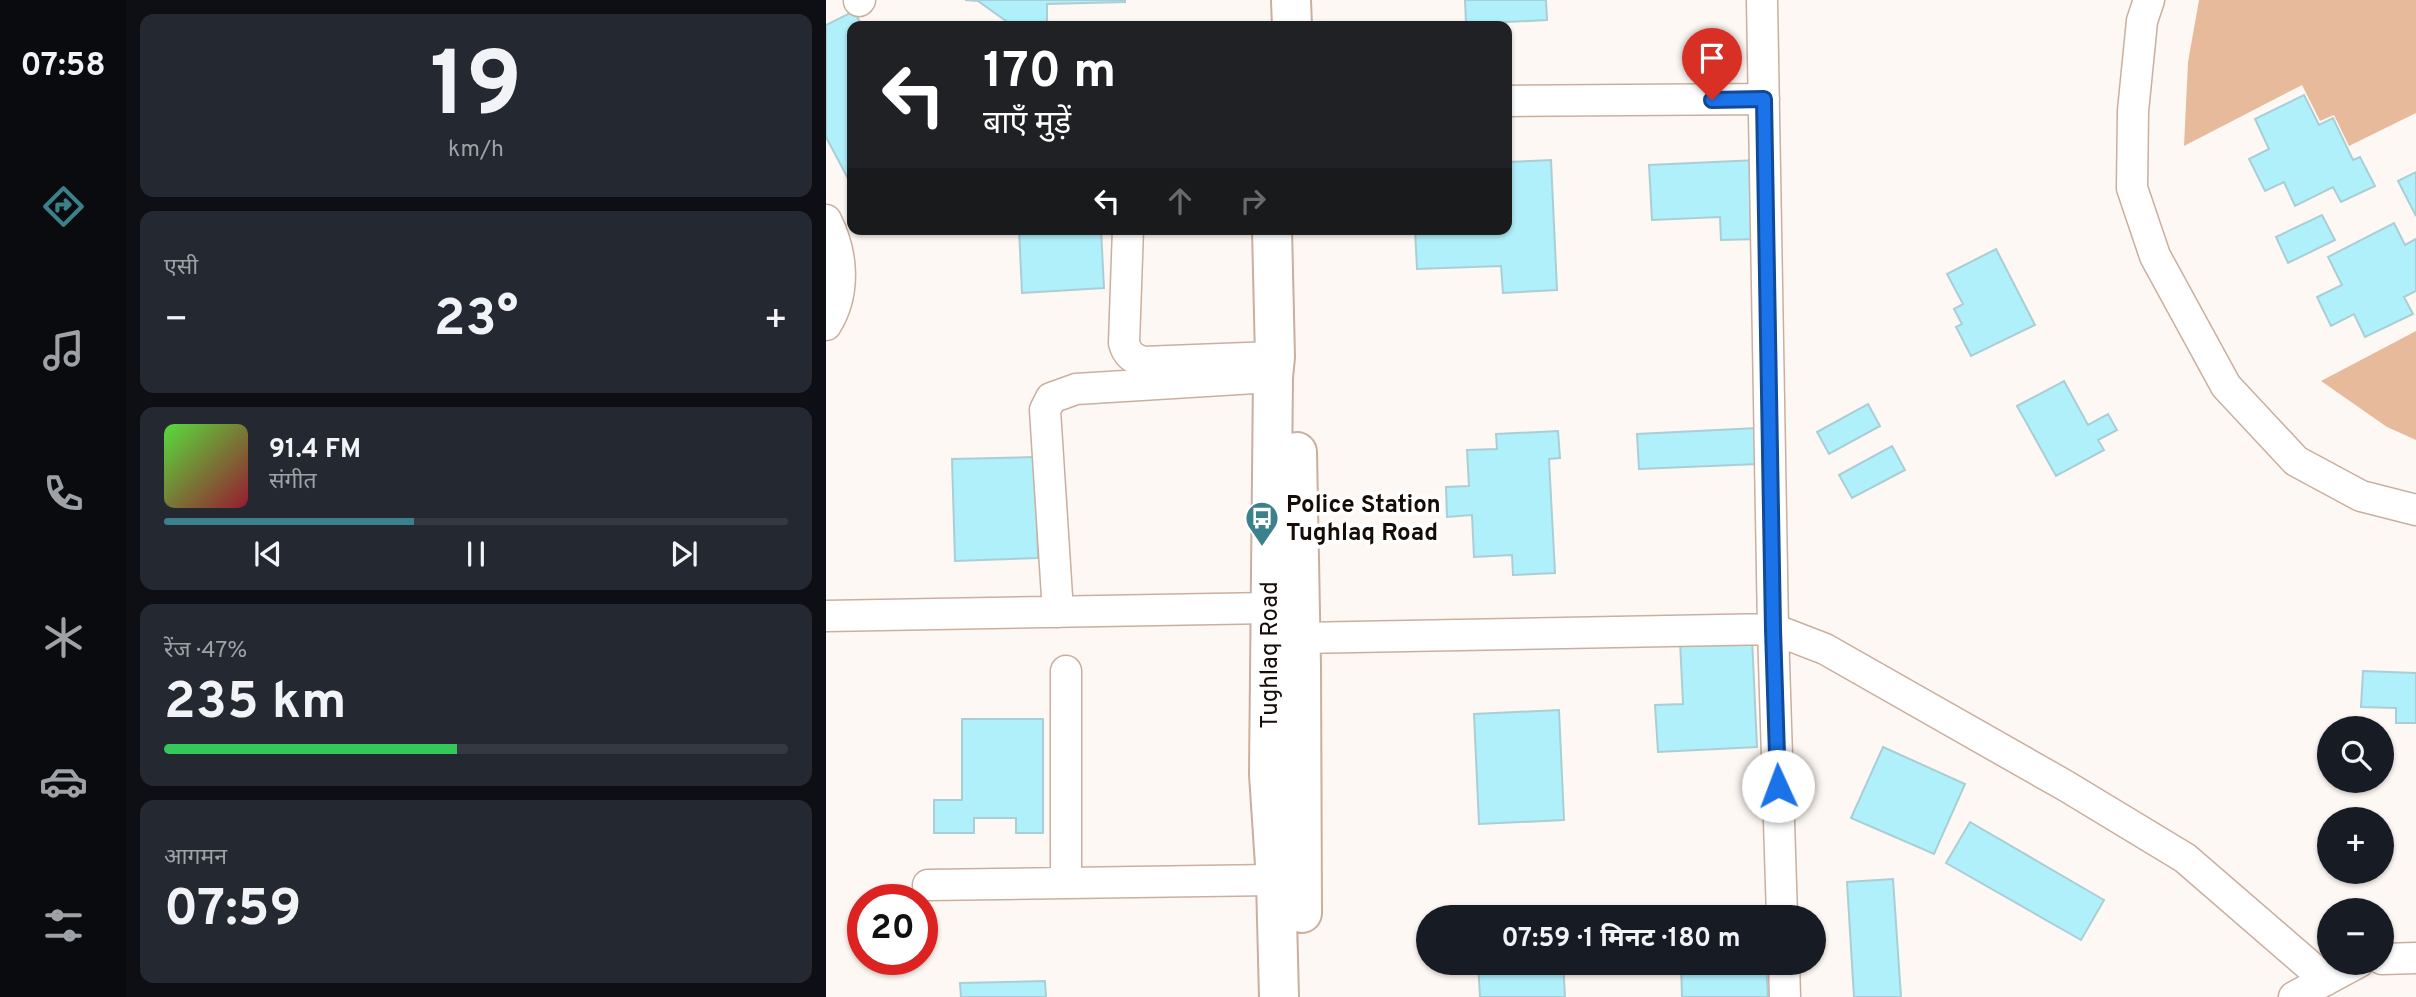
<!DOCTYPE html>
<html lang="hi">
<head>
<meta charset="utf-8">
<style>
  :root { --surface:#171b24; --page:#242831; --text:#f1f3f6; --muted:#9ea1a6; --line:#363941; --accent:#3b818c }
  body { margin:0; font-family:Overpass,"Noto Sans Devanagari",sans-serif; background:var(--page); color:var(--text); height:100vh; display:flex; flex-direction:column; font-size:26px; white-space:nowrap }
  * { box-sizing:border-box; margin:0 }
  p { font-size:23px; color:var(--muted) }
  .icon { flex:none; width:38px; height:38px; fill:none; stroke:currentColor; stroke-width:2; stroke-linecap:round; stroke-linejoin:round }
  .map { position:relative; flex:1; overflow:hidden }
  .sheet { display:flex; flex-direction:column; gap:14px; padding:14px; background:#0d0f14; width:700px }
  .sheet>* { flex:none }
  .top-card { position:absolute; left:21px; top:21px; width:665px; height:214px; border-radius:14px; box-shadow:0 2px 5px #0004; background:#202124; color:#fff; overflow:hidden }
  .tools { position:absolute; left:1491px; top:716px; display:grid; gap:14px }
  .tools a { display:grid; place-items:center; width:77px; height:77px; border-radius:50%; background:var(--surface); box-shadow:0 2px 5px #0004; font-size:35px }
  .speed { position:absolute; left:21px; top:884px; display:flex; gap:14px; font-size:35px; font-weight:700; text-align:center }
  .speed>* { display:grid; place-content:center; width:91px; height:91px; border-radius:50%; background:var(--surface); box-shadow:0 2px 5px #0004; line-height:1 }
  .speed .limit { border:10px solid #d22; background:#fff; color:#111 }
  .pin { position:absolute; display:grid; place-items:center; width:60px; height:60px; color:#fff; margin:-72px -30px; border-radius:50% 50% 50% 0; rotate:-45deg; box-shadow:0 0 7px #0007 }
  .pin .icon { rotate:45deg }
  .me { position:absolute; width:77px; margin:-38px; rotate:358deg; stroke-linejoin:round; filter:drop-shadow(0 0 5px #0008) }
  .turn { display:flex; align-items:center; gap:24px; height:147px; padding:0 21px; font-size:32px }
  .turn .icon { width:91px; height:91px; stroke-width:2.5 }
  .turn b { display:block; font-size:49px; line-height:60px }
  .lanes { display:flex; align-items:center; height:66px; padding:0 21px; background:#0003; justify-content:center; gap:35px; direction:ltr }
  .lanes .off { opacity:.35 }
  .big { font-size:52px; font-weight:700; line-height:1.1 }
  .sheet .widget { flex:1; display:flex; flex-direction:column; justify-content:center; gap:10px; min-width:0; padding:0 24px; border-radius:14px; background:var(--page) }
  .sheet .dial { align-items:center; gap:0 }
  .dial b { font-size:91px; line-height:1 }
  .song { display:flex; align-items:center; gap:21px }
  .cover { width:84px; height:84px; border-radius:10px; background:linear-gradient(135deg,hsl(110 70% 55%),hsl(350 70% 35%)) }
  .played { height:7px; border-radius:4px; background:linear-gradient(90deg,var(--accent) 40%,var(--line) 40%) }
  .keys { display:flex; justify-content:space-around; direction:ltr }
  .heat { display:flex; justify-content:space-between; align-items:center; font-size:38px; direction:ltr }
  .charge { height:10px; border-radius:5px; background:linear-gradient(90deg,#34c759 47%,var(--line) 0) }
  .trip { position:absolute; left:590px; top:905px; width:410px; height:70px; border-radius:35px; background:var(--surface); box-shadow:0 2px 5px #0004; font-weight:700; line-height:70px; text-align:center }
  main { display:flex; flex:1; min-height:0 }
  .tabs { display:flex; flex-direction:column; width:126px; justify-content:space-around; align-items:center; background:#090b0e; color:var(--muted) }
  .tabs .icon { width:49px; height:49px }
  .tabs .on { color:var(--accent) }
  .tabs b { font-size:32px; color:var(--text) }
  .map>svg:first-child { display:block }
  .green { fill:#e8ba9c }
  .building { fill:#b0f0fb; stroke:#aaced5; stroke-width:2 }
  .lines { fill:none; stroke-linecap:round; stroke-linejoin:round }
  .minor-casing { stroke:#caaf9e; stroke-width:33 }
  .major-casing { stroke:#caaf9e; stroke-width:42 }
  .minor { stroke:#fff; stroke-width:30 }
  .major { stroke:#fff; stroke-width:38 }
  .route-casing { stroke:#114b97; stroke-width:18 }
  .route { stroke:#1a73e8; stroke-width:12 }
  .labels { text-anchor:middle; stroke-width:7; stroke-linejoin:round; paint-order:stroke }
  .poi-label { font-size:24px; font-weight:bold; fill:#160d08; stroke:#fff; text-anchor:start }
  .street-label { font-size:24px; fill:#160d08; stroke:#fff }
</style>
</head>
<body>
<main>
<nav class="tabs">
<b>07:58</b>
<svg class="icon on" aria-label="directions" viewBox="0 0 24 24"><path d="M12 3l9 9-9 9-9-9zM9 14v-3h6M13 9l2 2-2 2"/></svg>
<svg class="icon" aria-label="music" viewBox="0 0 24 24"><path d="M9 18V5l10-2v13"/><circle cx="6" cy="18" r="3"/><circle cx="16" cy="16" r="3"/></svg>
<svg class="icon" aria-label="phone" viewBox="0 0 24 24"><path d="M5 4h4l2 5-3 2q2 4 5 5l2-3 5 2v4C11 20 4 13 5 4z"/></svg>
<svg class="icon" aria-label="climate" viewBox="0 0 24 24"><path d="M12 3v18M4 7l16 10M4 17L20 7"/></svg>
<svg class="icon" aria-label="car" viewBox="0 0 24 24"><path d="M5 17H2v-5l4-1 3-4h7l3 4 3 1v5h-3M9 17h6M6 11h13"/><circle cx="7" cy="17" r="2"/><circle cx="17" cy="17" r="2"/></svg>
<svg class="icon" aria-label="filters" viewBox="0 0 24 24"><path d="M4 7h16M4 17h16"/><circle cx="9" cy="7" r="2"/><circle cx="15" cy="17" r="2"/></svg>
</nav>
<section class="sheet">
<div class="widget dial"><b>19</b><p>km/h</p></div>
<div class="widget"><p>एसी</p>
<div class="heat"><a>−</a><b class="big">23°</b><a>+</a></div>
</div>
<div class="widget">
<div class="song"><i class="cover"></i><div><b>91.4 FM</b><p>संगीत</p></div></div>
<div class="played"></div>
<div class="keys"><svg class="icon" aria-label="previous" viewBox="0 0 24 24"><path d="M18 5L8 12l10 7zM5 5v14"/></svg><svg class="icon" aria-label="pause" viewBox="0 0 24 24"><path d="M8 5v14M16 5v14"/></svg><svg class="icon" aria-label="next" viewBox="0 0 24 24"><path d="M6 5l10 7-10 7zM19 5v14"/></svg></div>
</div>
<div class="widget"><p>रेंज · 47%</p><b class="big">235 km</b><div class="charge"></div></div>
<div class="widget"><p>आगमन</p><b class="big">07:59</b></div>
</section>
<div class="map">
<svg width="1590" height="997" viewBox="0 0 1590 997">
  <rect width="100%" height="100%" fill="#fef8f4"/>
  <path class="green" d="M1373,0H1590V113L1523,146L1508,115L1494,121L1476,85L1358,146L1362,62Z
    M1590,331V440L1561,427L1495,381Z"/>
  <path class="building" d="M139,0H299V2L221,4V26H187L152,1Z
    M639,0H720L721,20L640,24Z
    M28,11L36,26H26V186L0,137V25Z
    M1478,95L1493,125L1507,118L1527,160L1534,157L1549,186L1515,202L1507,187L1469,206L1458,182L1439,191L1423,159L1443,149L1429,119Z
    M725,160L731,290L677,293L675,266L591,269L589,229H681V162Z
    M931,160L935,239L895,240L894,217L826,220L823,165Z
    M1590,172V216L1572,181Z
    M1496,215L1509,240L1462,263L1450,237Z
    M1568,223L1579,245L1590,239V291L1578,297L1587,314L1539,337L1528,314L1505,326L1491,297L1516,285L1502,257Z
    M193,229H275L278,288L196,293Z
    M1170,249L1209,325L1145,356L1130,327L1136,324L1128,309L1137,304L1121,274Z
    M1238,381L1262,425L1282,414L1291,430L1272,440L1278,450L1230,476L1191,406Z
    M1042,404L1054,426L1003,454L991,432Z
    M931,428L932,464L813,469L811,434Z
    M732,431L734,458L723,459L729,573L687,575L686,555L648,557L646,515L621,517L620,487L643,486L641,450L671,449L670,434Z
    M1066,446L1079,470L1026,498L1013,475Z
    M209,457L212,558L129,561L126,459Z
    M926,638L931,747L832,752L829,705L857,704L854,641Z
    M1537,671L1590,673V723H1570V708L1535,707Z
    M733,710L738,820L653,824L648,714Z
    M136,719H217V833H190V818H148V833H108V800H136Z
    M1057,747L1139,784L1108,854L1025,818Z
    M1144,822L1278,900L1255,940L1120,863Z
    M1067,879L1075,997H1028L1021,882Z
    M652,962H737L739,997H654Z
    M855,962H940L942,997H856Z
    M219,981L220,997H135L134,983Z"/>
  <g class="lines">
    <defs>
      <path id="minor" d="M936,0L947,629L956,917
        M1323,0L1316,21L1307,111L1306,188L1329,256L1400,386L1470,461L1535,496L1590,510
        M33,1L34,0
        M681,101L938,99
        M0,220C17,253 20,293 0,325
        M302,229L298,343C301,354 306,358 317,362L449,357
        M232,612L219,410L225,398L250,389L447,377
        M0,616L443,608
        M474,638L947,629L999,649L1240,786L1359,858L1500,980
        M240,883V671
        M102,885L450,880
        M1556,959L1590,958
        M958,962L959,997
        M1468,997L1533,962"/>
      <path id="major" d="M465,0L466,26
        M446,229L449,357L447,377L443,774L450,880L453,997
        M471,452L475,667L476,913"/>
    </defs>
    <use href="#minor" class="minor-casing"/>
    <use href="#major" class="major-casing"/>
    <use href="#minor" class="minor"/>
    <use href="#major" class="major"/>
  </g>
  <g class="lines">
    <defs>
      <path id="route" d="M886,100L938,99L947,629L952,786"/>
    </defs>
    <use href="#route" class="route-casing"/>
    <use href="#route" class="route"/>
  </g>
  <defs>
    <symbol id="bus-pin" viewBox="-11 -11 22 30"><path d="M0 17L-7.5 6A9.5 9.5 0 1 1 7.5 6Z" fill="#3b818c" stroke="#fff"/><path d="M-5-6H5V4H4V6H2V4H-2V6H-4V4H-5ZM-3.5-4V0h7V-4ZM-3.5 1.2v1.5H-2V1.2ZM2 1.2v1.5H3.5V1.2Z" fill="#fff"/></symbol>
  </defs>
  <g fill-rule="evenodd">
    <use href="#bus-pin" x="417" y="499" width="38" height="52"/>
  </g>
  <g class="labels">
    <g class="poi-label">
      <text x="460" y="512">Police Station<tspan x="460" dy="28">Tughlaq Road</tspan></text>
    </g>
    <g class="street-label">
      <text transform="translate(443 655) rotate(-90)" y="8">Tughlaq Road</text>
    </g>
  </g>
</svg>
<div class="tools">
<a><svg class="icon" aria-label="search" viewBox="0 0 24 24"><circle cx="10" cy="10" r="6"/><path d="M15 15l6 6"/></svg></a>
<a>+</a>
<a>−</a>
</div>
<div class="speed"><div class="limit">20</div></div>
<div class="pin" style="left:886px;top:100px;background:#d93025"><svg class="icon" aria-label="arrive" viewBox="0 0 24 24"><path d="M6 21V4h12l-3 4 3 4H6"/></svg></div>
<svg class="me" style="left:952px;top:786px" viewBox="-20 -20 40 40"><circle r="19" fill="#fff"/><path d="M0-13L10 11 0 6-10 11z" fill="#1a73e8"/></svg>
<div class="trip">07:59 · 1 मिनट · 180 m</div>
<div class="top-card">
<div class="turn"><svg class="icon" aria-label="left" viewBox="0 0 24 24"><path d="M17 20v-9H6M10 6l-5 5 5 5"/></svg><div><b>170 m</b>बाएँ मुड़ें</div></div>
<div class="lanes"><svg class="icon" aria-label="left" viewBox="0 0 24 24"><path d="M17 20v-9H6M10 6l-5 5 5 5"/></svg><svg class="icon off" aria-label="ahead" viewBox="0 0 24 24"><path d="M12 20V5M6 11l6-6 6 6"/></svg><svg class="icon off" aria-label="right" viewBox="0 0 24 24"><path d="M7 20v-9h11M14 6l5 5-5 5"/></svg></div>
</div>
</div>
</main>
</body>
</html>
